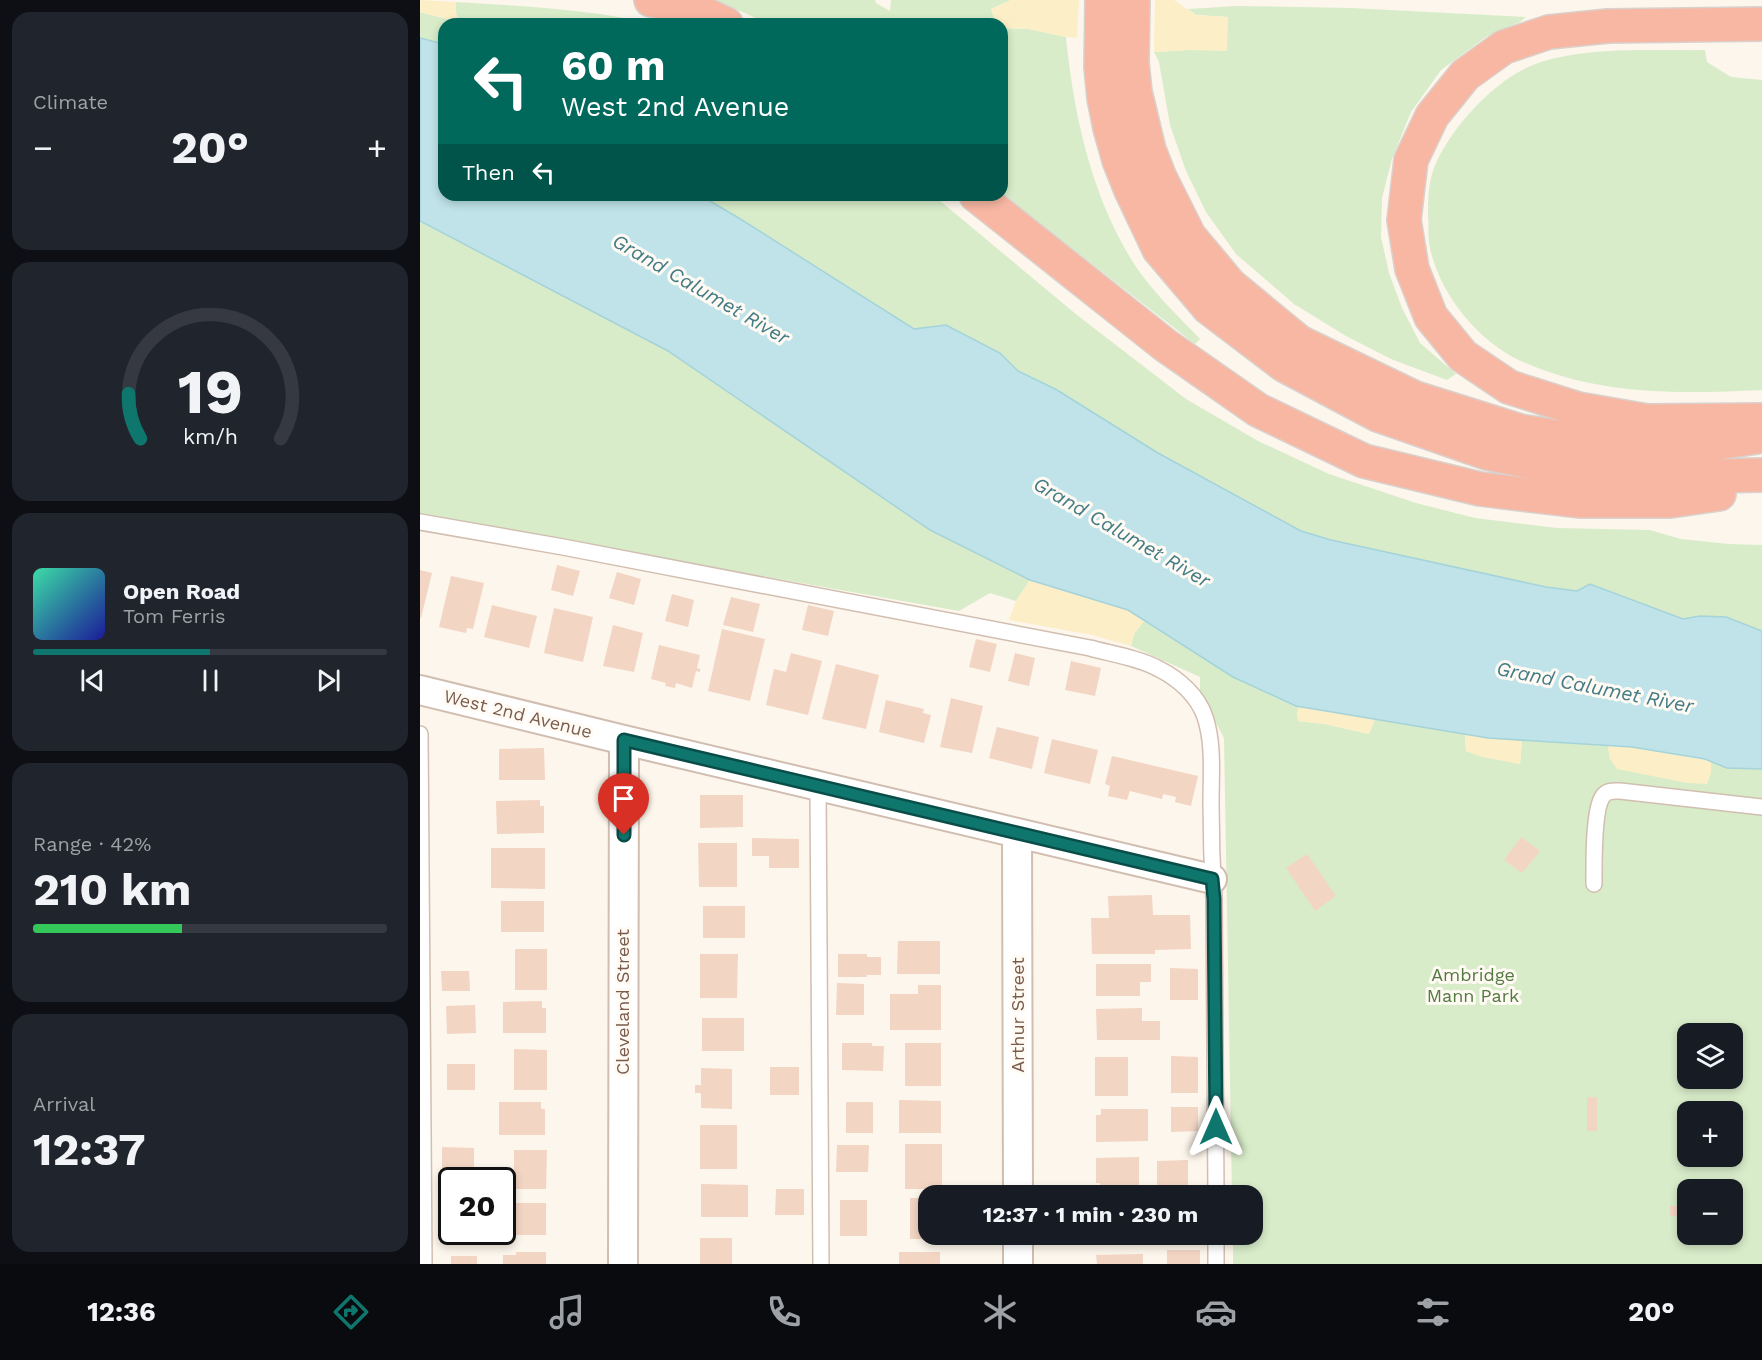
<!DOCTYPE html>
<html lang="en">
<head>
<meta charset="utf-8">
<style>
  :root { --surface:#171b24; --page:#20242c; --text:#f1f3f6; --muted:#9ea1a6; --line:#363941; --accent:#0f766e }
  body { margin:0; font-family:"Work Sans",sans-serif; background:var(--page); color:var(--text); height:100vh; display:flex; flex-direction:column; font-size:22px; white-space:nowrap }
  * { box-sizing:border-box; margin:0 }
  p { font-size:20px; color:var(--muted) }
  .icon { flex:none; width:33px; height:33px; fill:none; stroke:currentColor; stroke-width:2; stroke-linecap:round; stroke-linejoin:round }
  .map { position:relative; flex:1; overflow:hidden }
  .sheet { display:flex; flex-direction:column; gap:12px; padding:12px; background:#0d0f14; width:420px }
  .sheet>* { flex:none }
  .banner { position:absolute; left:18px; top:18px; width:570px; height:183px; border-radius:18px; box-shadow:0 3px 9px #0003; background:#00695c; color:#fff; overflow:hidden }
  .tools { position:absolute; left:1257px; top:1023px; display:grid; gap:12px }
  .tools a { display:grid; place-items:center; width:66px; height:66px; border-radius:12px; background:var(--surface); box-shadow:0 3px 9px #0003; font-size:30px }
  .speed { position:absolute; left:18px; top:1167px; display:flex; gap:12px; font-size:30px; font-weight:700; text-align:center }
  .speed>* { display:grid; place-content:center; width:78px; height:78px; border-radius:50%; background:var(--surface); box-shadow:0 3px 9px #0003; line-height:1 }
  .speed .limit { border:3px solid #111; border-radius:9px; background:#fff; color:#111 }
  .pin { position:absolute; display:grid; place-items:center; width:51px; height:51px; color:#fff; margin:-62px -26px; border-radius:50% 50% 50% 0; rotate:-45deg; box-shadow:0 0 6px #0007 }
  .pin .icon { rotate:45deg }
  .me { position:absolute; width:66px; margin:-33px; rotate:0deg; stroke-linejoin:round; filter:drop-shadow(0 0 4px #0008) }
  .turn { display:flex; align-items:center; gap:21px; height:126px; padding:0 24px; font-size:27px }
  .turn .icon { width:78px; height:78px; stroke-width:2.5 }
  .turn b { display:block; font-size:42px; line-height:51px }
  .then { display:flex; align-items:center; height:57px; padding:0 24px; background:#0003; gap:12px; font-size:22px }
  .big { font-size:45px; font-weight:700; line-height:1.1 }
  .sheet .tile { flex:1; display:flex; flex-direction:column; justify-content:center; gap:9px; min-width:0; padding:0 21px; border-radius:18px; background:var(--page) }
  .sheet .dial { align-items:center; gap:0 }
  .dial svg { height:156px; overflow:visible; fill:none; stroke:var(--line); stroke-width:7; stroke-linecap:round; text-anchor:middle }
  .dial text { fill:var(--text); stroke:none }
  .song { display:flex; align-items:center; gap:18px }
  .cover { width:72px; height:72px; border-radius:9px; background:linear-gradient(135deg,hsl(160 70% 55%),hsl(240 70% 35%)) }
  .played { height:6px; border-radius:3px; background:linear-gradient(90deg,var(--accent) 50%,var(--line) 50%) }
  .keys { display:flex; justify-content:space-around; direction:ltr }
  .heat { display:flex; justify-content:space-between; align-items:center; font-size:33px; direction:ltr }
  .charge { height:9px; border-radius:4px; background:linear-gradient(90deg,#34c759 42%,var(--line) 0) }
  .trip { position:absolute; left:498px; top:1185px; width:345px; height:60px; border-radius:18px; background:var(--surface); box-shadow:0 3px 9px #0003; font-weight:700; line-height:60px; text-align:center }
  .menu { display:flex; height:96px; justify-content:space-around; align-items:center; background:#090b0e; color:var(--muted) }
  .menu .icon { width:42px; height:42px }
  .menu .on { color:var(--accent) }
  .menu b { font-size:27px; color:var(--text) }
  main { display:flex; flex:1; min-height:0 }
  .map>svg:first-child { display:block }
  .green { fill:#d8ecc9; fill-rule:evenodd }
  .sand { fill:#fcefc7 }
  .water { fill:#bfe3e8; stroke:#a5d3da; stroke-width:1.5 }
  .building { fill:#f3d5c3 }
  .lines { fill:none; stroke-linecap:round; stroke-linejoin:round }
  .lane-casing { stroke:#d1beb0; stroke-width:18 }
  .street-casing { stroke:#d1beb0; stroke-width:32 }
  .highway-casing { stroke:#dad1cd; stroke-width:36 }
  .lane { stroke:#fff; stroke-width:15 }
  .street { stroke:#fff; stroke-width:28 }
  .highway { stroke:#f7b7a3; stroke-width:33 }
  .route-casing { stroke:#0a4d48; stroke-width:15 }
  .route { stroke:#0f766e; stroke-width:10 }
  .labels { text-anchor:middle; stroke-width:6; stroke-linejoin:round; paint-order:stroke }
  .street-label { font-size:18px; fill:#7a5c4d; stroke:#fffaf3 }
  .park-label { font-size:18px; fill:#537a41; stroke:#fffaf3 }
  .water-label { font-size:20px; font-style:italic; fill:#437c86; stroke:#fffaf3 }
</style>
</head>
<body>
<main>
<section class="sheet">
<div class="tile"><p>Climate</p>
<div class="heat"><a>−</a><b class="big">20°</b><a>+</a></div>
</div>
<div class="tile dial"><svg viewBox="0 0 100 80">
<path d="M14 69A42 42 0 1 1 86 69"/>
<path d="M14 69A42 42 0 0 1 8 46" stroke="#0f766e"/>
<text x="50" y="56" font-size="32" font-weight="700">19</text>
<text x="50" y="72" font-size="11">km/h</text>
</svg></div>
<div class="tile">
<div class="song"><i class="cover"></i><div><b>Open Road</b><p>Tom Ferris</p></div></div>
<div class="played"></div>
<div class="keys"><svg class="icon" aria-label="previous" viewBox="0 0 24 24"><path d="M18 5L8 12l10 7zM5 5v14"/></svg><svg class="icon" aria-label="pause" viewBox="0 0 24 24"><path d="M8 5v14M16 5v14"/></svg><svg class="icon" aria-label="next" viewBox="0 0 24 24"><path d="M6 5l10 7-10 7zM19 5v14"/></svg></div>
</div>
<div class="tile"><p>Range · 42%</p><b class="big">210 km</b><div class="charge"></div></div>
<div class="tile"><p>Arrival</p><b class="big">12:37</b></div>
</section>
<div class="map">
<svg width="1342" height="1264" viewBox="0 0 1342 1264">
  <rect width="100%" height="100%" fill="#fdf6ec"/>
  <path class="green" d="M295,0H455L456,3L470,11L471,0H591L571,9L576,24H350Z
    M36,2C99,6 172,9 232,24H24V44L0,38V12L39,22L36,13Z
    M816,6L932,8L1106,17L1100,22L1066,37L1021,70L991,112L972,159L962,198L961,237L969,273L982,308L1000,343L1036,374L1027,380L971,359L926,336L874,304L816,254L786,212L766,171L750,125L739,62L734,52L768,50L808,17L776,15L768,9Z
    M582,28L609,29L646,37C654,117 672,199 716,267C734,293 758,316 780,339L775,344L582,194Z
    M1285,50L1287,62L1311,77L1342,80V390C1260,394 1178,396 1101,361C1057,341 1017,291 1009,243C1008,235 1009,225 1008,216C1008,202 1008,185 1013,171C1027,132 1069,86 1106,68C1155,45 1231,51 1285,50Z
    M280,195H513L657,315L766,399L838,441L909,474L996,503L1055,518L1137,528L1230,530L1261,539L1309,544L1342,545V631L1306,617L1280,616L1263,619L1171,584L1157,591L1126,587L911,540L881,531L738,453L637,390L598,371L580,353L526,325L494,329L322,220Z
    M0,221L248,351L510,530L610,580L596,601L570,593L539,611L0,515Z
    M724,621L813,677L879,707L877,714L879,721L905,724L949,734L955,719L1045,734L1046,751L1100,764L1102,740L1188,746L1190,759L1291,773V761L1307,768L1342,769V1264H813V1235L832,1234V1196L812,1195L804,738L780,693V677L711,646L714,634ZM1268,1034H1312V1078H1268ZM1268,1112H1312V1156H1268ZM1268,1190H1312V1234H1268Z"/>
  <path class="sand" d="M0,0L36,2V13L40,22L0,12Z
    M591,0H659L657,38L640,36L609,29L582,28V24H576L571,9Z
    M735,0H754L776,15L808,17L807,51L768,50L734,52Z
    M610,580L708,610L724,621L714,634L711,646L672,635L589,620L596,601Z
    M879,707L955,719L949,734L905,724L878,721L877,714Z
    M1045,734L1068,738L1102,740L1100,764L1062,757L1046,751Z
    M1188,746L1212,747L1291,761V773L1287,784L1267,783L1197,769L1190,759Z"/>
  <path class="water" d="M0,38L24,44V195H280L322,220L494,329L526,325L580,353L598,371L637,390L738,453L881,531L911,540L1126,587L1157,591L1170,584L1263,619L1280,616L1306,617L1342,631V769L1307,768L1285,759L1212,747L1068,738L876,706L813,677L708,610L610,580L510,530L248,351L0,221Z"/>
  <path class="building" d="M137,565L160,571L153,596L131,590Z
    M0,570L12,573L1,618H0Z
    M197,572L221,579L214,605L189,598Z
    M31,576L64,583L53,629L47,628L46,633L19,627Z
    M252,594L274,600L268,627L245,621Z
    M311,597L340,604L333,632L303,625Z
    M72,605L117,616L109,648L64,637Z
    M388,605L414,611L408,636L382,630Z
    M134,608L173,617L163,662L124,653Z
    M193,625L223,633L214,672L183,666Z
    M302,629L345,639L330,701L288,691Z
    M556,639L577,644L570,672L549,667Z
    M239,645L280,655L277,668L280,669V672L276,671L272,688L256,683L255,688L245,686L246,683L231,679Z
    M371,653L402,661L388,715L346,705L354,669L366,672Z
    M595,653L615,658L609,686L588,681Z
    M651,661L681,668L675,696L645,690Z
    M416,664L459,675L446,729L402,719Z
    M531,698L563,706L552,753L520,747Z
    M466,700L504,709L503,713L511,715L504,743L459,732Z
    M577,727L619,737L612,769L569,758Z
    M632,739L678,750L670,784L624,773Z
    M124,748L125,780H79V749Z
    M692,756L778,776L771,806L755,802L756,797L743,794L742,799L710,791L707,800L688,796L690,786L685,784Z
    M280,795H323V827L280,828Z
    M120,800V806H124V833L77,834L76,801Z
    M1101,837L1120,851L1102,873L1084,860Z
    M332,838L379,839V868H349V856H332Z
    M278,843H317V887H279Z
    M71,848H125V889L71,888Z
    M887,854L916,896L895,911L866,868Z
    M732,895L733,915H770L771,949L735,950V954H672L671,918H689L688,896Z
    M81,901H124V932H81Z
    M283,906H325V938H283Z
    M478,941H520V974H477Z
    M95,949H127V990H95Z
    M280,954H318L317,998H280Z
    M418,954H447V957H461V975H447V977H418Z
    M676,964H731V982H720V996H676Z
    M750,968L778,969V1000H750Z
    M21,971H49L50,991H22Z
    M417,983L444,984V1015H416Z
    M498,985H521V1030H470V994H498Z
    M122,1001V1008H126V1033H83V1002Z
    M55,1005L56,1033L27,1034L26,1006Z
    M722,1008V1021H740V1040H677L676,1009Z
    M282,1018H324V1051H282Z
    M422,1043H452V1046H464L463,1071L422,1070Z
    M485,1043H521V1086H485Z
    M94,1049L127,1050V1090H94Z
    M751,1056L778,1057V1093H751Z
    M675,1057H708V1096H675Z
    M27,1064H55V1090H27Z
    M350,1067H379V1095H350Z
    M281,1068L312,1069V1109L281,1108V1093H275V1085H281Z
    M1167,1097H1177V1131H1167Z
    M479,1100L521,1101V1133H479Z
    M79,1102H121V1109H125V1135H79Z
    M426,1102H453V1133H426Z
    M751,1107H778V1131L751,1132Z
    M681,1109H728V1141L676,1142V1115H681Z
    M280,1125H317V1169H280Z
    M485,1144H522V1189H485Z
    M417,1145H449L448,1172H416Z
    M22,1147L54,1148V1177L22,1176Z
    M94,1150H127L126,1189H94Z
    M719,1157V1189H680V1183H676V1158Z
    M768,1160V1190L737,1191V1161Z
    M281,1184L328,1185V1217H281Z
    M356,1189H384V1215H355Z
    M490,1198H508V1234H522V1239H490Z
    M420,1200H447V1236H420Z
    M82,1203H126V1235H82Z
    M1250,1206H1268V1216H1250Z
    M675,1234H707V1242H675Z
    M280,1238H312V1264H280Z
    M747,1250H780V1264H747Z
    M96,1252H126V1264H83V1255H96Z
    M479,1252H520V1264H479Z
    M723,1254V1264H677L676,1255Z
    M31,1256H57V1264H31Z"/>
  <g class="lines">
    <defs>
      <path id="lane" d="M0,522L143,547L670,648C692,654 719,658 739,669C759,679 778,696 785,717C794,744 791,775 791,803C791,835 792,867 794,899L796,1196
        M0,734L4,1264
        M398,786L401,1264
        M1174,884C1174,866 1173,809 1183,796C1187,790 1194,791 1200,791L1342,807
        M796,1234V1264"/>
      <path id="street" d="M0,690L204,740L792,879
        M597,834L598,1196
        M598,1234V1264
        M203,1264L204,740"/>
      <path id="highway" d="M231,0L276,10L306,24
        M682,0L681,67L684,98L690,128L699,160L711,190L739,249L789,308L864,365L958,415L1067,453L1152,470L1245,477L1342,475
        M713,0L712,63L715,92L729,150L740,178L769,236L810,285L879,342L995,398L1100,431L1182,444L1271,447L1337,437
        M1342,24L1188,26L1129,32L1084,47L1045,75L1012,116L991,160L984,220L992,269L1011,317L1043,356L1089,387L1158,409L1227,421L1342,420
        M556,195L745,345L838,410L944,461L1060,489L1160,501H1250L1299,494"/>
    </defs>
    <use href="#lane" class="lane-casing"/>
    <use href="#street" class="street-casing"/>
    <use href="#highway" class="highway-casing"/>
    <use href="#lane" class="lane"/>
    <use href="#street" class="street"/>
    <use href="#highway" class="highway"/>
  </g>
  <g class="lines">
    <defs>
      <path id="route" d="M204,835V740L792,879L794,899L796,1127"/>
    </defs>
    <use href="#route" class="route-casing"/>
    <use href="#route" class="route"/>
  </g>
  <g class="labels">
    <g class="street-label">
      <text transform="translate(98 714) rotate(14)" y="6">West 2nd Avenue</text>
      <text transform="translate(203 1002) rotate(-90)" y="6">Cleveland Street</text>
      <text transform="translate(598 1015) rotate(-90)" y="6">Arthur Street</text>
    </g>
    <g class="park-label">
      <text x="1053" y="981">Ambridge<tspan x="1053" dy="21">Mann Park</tspan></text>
    </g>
    <g class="water-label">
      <text transform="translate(281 289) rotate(30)" y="7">Grand Calumet River</text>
      <text transform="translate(702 532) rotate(30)" y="7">Grand Calumet River</text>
      <text transform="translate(1175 687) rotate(11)" y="7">Grand Calumet River</text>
    </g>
  </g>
</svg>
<div class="tools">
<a><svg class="icon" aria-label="layers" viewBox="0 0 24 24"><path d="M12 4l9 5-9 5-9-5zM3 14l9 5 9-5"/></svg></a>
<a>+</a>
<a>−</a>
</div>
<div class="speed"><div class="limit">20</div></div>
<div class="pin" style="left:204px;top:835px;background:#d93025"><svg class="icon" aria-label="arrive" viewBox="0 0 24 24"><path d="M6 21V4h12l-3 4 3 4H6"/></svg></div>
<svg class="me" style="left:796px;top:1127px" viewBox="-20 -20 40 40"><path d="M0-17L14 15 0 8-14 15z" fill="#0f766e" stroke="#fff" stroke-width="4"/></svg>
<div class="trip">12:37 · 1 min · 230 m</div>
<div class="banner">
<div class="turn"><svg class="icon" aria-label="left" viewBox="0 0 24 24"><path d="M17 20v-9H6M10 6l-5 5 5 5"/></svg><div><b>60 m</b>West 2nd Avenue</div></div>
<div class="then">Then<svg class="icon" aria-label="left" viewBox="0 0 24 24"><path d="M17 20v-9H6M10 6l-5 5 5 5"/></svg></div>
</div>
</div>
</main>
<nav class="menu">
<b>12:36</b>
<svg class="icon on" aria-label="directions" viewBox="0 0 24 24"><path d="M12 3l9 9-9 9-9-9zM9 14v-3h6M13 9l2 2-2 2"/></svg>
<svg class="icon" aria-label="music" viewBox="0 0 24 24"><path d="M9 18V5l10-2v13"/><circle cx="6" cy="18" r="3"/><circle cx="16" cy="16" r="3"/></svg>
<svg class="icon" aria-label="phone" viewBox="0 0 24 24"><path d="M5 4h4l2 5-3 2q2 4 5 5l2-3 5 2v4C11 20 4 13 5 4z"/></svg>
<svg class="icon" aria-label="climate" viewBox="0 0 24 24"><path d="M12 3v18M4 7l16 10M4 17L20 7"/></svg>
<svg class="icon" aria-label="car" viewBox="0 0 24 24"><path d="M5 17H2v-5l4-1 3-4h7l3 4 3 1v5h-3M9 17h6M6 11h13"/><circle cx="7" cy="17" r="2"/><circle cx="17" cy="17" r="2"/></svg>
<svg class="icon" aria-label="filters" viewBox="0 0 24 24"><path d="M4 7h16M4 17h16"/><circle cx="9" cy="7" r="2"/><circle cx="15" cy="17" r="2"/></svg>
<b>20°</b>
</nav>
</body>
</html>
